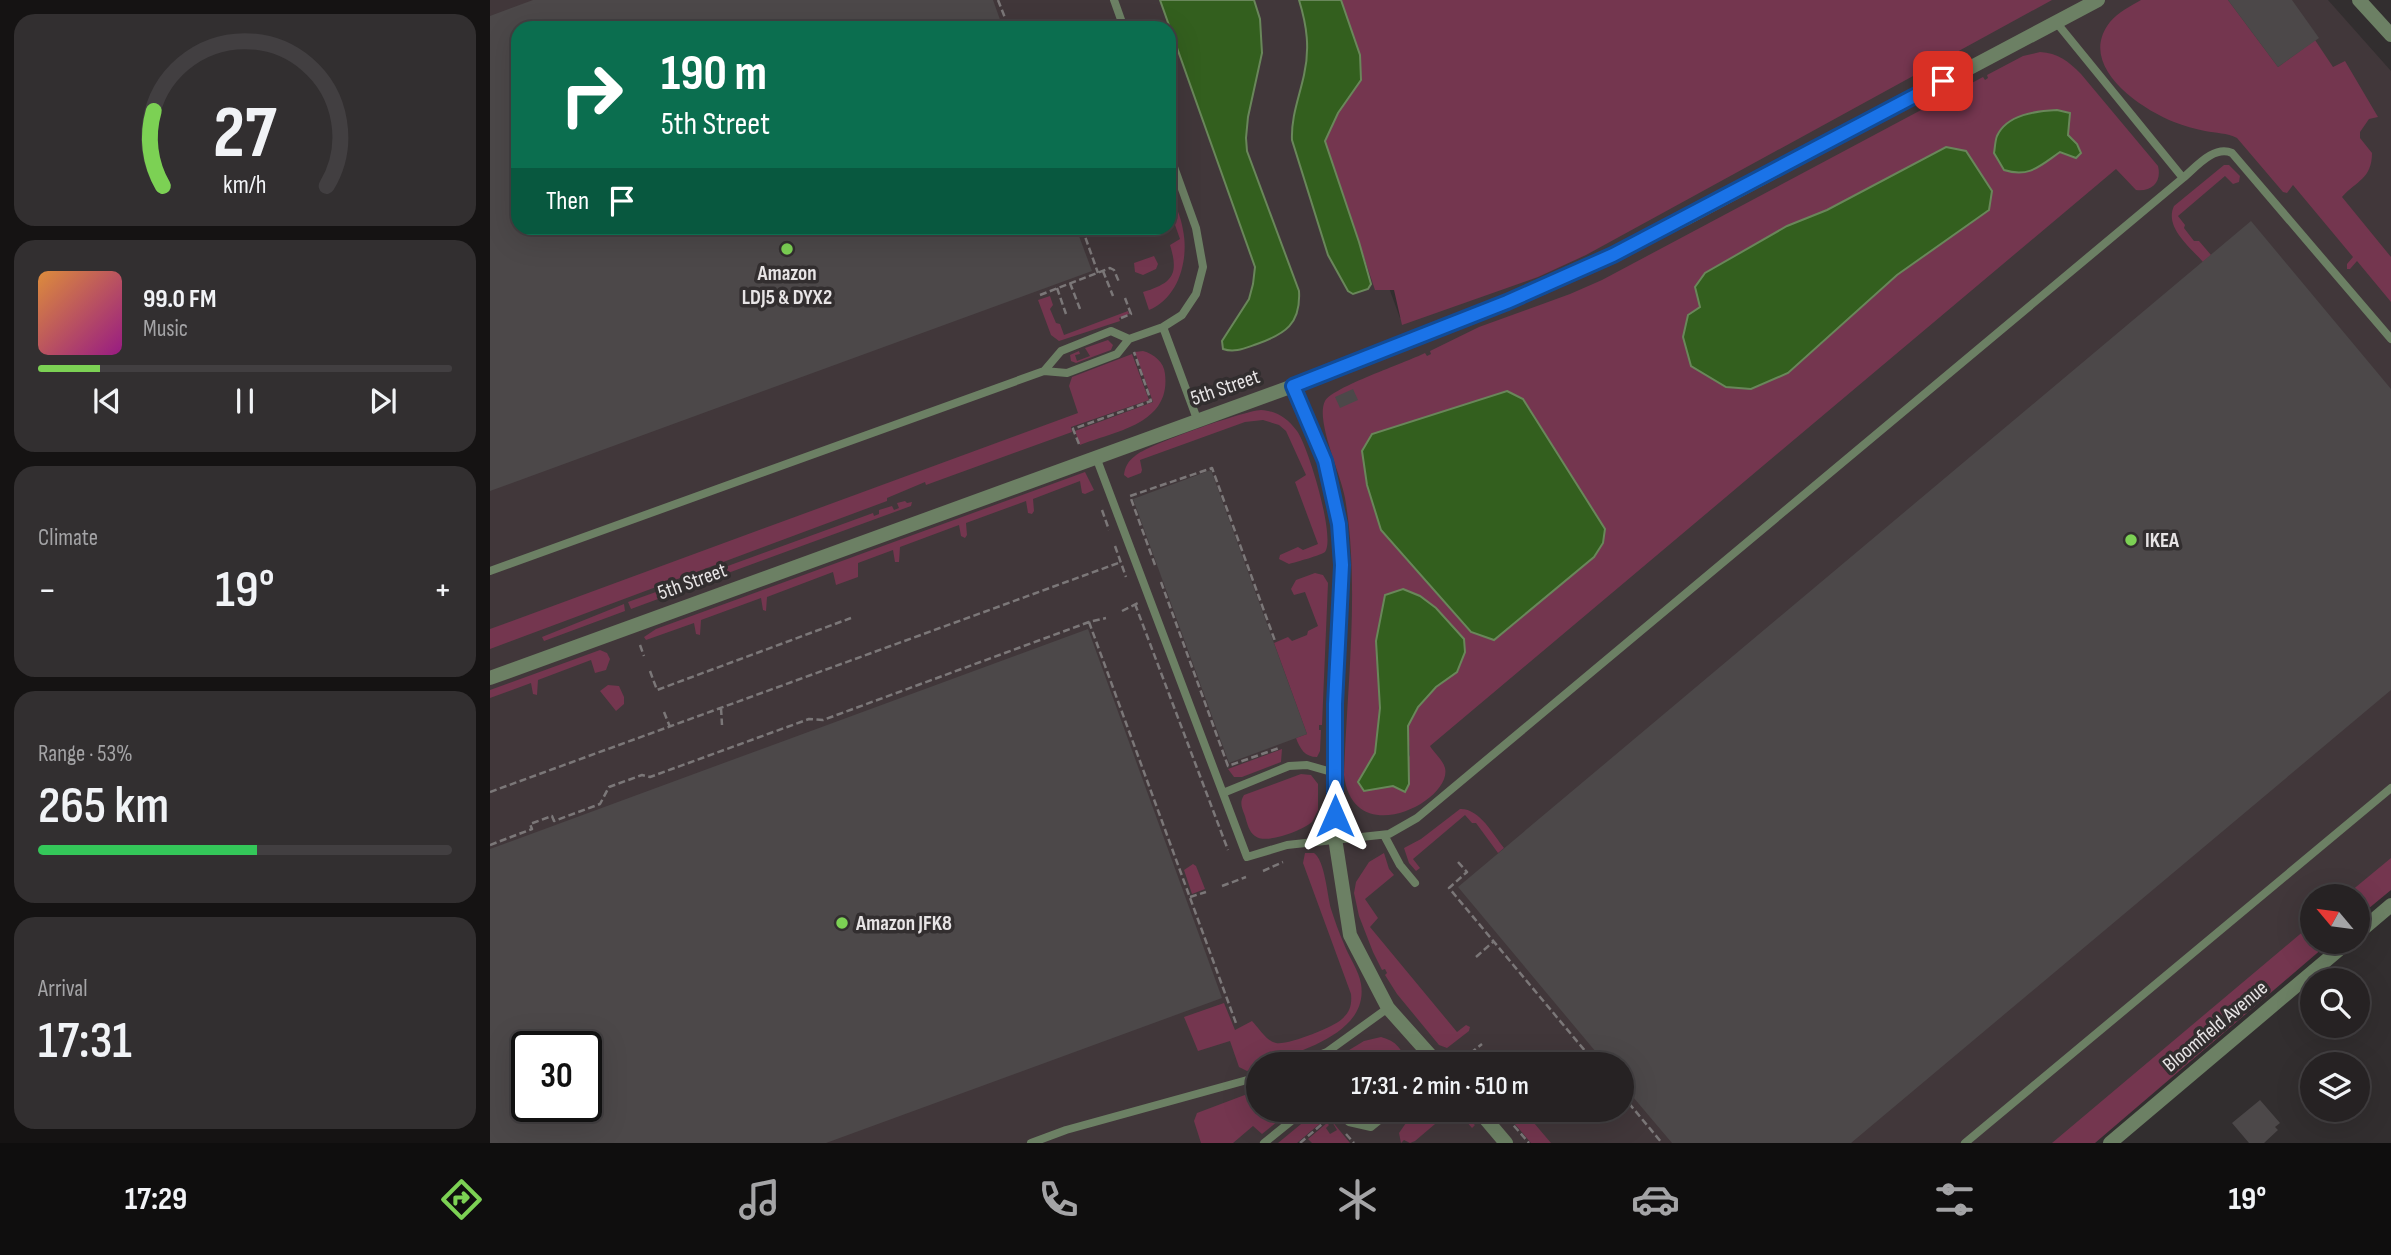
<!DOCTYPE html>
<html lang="en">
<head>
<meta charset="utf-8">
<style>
  :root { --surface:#262223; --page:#322f30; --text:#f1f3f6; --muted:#a4a4a6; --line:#423f41; --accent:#7cd154 }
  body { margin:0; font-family:"Sofia Sans Condensed",sans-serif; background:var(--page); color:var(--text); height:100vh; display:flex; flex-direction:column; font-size:26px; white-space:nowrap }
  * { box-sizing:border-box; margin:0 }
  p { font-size:23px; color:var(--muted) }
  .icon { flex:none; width:38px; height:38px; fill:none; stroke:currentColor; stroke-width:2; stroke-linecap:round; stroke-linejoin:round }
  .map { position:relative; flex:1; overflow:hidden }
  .side { display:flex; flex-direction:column; gap:14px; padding:14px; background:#151313; width:490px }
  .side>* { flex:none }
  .guide { position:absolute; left:21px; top:21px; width:665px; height:214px; border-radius:21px; box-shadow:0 7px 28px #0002,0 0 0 2px var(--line); background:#0b6e4f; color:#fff; overflow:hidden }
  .needle { width:46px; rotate:299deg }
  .tools { position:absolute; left:1810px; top:884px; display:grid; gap:14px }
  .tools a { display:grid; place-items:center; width:70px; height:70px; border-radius:50%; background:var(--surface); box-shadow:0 7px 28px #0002,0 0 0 2px var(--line); font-size:35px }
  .speed { position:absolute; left:21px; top:1031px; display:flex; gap:14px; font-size:35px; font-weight:700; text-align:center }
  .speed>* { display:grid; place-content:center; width:91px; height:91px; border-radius:50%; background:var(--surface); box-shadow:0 7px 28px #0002,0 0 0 2px var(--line); line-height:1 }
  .speed .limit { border:4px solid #111; border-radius:10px; background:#fff; color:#111 }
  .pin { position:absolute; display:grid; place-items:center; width:60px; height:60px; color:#fff; margin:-30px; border-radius:14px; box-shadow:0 4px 10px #0006 }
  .me { position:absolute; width:77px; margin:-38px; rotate:0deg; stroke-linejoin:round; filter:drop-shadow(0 0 5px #0008) }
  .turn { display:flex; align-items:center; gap:24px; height:147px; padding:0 35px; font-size:32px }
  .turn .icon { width:91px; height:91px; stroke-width:2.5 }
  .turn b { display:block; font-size:49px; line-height:60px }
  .then { display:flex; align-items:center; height:66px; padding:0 35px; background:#0003; gap:14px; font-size:26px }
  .big { font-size:52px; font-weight:600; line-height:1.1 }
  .side .card { flex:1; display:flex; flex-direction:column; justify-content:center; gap:10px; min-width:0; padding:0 24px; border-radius:21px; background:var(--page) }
  .side .dial { align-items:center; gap:0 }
  .dial svg { height:182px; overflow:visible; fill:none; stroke:var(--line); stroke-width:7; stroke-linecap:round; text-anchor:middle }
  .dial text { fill:var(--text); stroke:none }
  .song { display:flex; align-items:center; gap:21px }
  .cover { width:84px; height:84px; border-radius:10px; background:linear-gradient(135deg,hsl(30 70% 55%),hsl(310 70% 35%)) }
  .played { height:7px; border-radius:4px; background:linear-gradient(90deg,var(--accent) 15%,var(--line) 15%) }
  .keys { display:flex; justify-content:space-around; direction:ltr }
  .heat { display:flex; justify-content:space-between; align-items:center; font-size:38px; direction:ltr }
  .charge { height:10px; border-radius:5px; background:linear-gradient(90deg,#34c759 53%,var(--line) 0) }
  .trip { position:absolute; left:756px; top:1052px; width:388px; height:70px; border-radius:35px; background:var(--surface); box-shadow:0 7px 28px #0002,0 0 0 2px var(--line); font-weight:600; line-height:70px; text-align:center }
  .tab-bar { display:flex; height:112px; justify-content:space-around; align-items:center; background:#0f0e0e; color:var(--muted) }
  .tab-bar .icon { width:49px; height:49px }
  .tab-bar .active { color:var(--accent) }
  .tab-bar b { font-size:32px; color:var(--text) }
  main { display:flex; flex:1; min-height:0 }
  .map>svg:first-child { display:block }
  .built { fill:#41373a; fill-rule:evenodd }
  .green { fill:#74364f; fill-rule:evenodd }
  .water { fill:#335f1e; stroke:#69875a; stroke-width:2 }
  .building { fill:#4c4849; fill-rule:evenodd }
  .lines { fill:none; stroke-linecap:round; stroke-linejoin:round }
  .path { stroke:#7b7778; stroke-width:2.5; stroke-dasharray:7 3.5; stroke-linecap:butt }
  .service { stroke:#6c8064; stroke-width:8 }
  .minor { stroke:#6c8064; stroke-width:14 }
  .tertiary { stroke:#6c8064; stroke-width:14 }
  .route-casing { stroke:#114b97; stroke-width:18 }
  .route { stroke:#1a73e8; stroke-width:12 }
  .poi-dot { fill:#7cd154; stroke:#322e2f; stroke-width:2.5 }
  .labels { text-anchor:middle; stroke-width:7; stroke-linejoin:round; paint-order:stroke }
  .poi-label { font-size:21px; font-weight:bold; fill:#e7e4e5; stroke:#322e2f; text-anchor:start }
  .street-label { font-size:21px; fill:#e7e4e5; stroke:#322e2f }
</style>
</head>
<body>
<main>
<section class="side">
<div class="card dial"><svg viewBox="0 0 100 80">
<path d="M14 69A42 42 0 1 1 86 69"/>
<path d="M14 69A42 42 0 0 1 10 36" stroke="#7cd154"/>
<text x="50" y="56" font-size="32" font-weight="700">27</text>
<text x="50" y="72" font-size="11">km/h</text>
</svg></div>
<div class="card">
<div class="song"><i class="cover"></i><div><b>99.0 FM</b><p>Music</p></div></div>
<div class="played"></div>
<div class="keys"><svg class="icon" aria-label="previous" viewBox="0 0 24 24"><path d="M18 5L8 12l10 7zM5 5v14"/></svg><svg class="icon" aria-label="pause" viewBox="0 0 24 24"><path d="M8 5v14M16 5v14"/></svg><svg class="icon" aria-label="next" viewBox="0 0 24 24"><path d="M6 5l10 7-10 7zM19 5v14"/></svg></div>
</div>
<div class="card"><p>Climate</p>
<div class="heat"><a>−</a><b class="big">19°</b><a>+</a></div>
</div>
<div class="card"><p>Range · 53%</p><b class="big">265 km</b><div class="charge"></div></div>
<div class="card"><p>Arrival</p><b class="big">17:31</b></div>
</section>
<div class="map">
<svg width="1901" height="1143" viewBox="0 0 1901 1143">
  <rect width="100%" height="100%" fill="#322e2f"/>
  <path class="built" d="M0,0H878L848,148L910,318L1492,0H1838L1901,71V881L1867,896H1822V942L1592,1143H0ZM28,28H679V228H28ZM37,1046H96V1106H37ZM768,1064H1132V1110H768Z"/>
  <path class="green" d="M851,0H1562L1096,255L1048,277L912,325L904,290H885L835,141L848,113L871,79L870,55Z
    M1651,0H1738L1788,67L1825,40L1843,67L1855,61L1888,117L1879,119L1870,132V138L1882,153C1882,179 1866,181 1852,197L1901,257V302L1867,261L1860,269H1857V264L1863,257L1803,185L1797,193L1793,192L1747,138C1737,133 1726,133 1715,131C1705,129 1694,126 1684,122C1649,108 1586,65 1620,22C1628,12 1641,6 1651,0Z
    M1550,52C1568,53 1578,61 1591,74L1668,166C1672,182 1662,192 1646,190L1626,169L940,746C944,753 953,760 955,768C963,801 863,852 854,775C857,686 870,585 855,498C851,474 825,420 835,401C843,387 915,363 935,353L937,356L941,354L940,351L989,327L1080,294L1112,280L1493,77L1495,80L1498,78L1497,75L1533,56ZM1567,110L1580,113L1578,135L1587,144L1586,158L1570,152L1542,112ZM1337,210H1499L1407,275L1198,315L1210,307L1215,273L1297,226ZM1113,543L1104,557L1004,640ZM930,596L946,608L974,639L967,672L946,687L928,707L918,726L920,755L903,786L874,790L868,782L885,754L890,708L886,641Z
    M1734,165H1739L1750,176L1749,182L1743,184L1735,176L1688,216L1695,225L1694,228L1704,241H1709L1721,255L1713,262C1700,247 1674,227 1684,206Z
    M679,189C684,202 691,216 693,230C699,259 689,298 659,310L653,292C683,283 689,274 680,245L690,239L679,208Z
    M664,256L668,264L666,269L653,275L645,272L644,263Z
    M560,296L563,305L560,309L566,323L570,324L574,335L638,311L639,314L629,318L630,321L569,341L561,335L548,300Z
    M618,340L623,345L621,350L586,363L581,361L580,355L589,351L590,354L585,355L587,361L600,356L595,348Z
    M653,351C664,354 674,362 675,374C681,424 626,431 590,445L585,431L663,402L645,352Z
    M642,354L659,400L581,427L582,432L436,485L435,482L397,498V501L0,649V629L588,413L579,386L582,377Z
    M771,410C787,411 797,418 807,431C818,446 846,538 835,552C832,555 806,562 799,564L789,559L790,555L808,547L813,550L828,544L805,482L816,475L796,431L789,425L773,420L755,422L650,460L652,470L651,473L638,478L634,475C635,467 638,461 645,456C657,445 753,411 771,410Z
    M595,472L604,490L595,494L592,493L590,481L543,499L544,511L542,514L538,513L536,501L476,523L477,535L475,538L471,536L469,525L410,547L409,562H405L403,550L368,563V577L346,585L343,572L277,597L276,611L273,610L271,598L211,620L210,635L206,634L204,623L156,640L154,637L166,629Z
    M415,501L417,503L422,502L421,506L238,573L235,567L383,513L384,516L389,514V510L402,506L404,510L409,508L407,503Z
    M230,569L233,575L141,609L138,602Z
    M825,573L833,575L838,583L832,725H829V730H831L830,751L827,757C815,757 810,749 806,738L817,734L784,643L798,637L802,641L817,635L818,631L828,626L815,592L804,595L801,589L806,580Z
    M134,604L135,611L54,641L52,637Z
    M110,650L117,653L120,659L116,670L105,673L101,660L48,680L47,695L43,694L41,683L0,698V690Z
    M118,685L129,686L134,697V704L126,711L110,691Z
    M792,749L791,762L752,777H744L738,769Z
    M811,774L821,775L828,784V810L822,822C813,830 776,845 765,836C759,832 757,823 755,816C752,808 749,803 754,795Z
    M970,809C989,808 1003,834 1014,848L1008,853L986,823H982L975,815L923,859L930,868L926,871L919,863L914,848L931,839Z
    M815,853H824C835,861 837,894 841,909C845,921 849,933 854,944C859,957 869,971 871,984C879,1033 810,1051 775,1064H768V1067L757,1071L749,1067L740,1041L708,1051L694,1017L734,1003L745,1030L762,1021C769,1028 776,1041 786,1043C796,1046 844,1027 852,1019C860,1012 862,1005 861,994L813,863Z
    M894,853L899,869L904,875L875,899L888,918L880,927L967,1032L976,1025L980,1027L979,1031L957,1048L949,1045L907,994L895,975L897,973L895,969L892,970L883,952L869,916L864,893L866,882L879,862Z
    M1901,858V890L1867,918V896H1855Z
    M703,864L706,866L715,889L702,894L694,870Z
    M1822,924V942H1840L1605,1143H1562Z
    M891,1037C906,1041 913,1049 916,1064H836L874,1041Z
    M768,1090V1110H802L772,1134L763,1126L743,1143H711L704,1121L707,1113Z
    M925,1110H966L985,1125L982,1128L976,1121L973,1123L966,1121L958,1113L925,1141L920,1143L914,1140L911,1143L909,1133Z
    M1013,1110H1033L1061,1143H1041Z
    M833,1113L840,1115L807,1143H788L822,1115Z
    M841,1120L860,1143H822L818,1139L837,1123L839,1125L836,1128L840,1134L847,1130Z"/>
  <path class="water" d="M670,0H764L770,19L772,53L758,117L756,138L757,151L809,291C811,324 795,334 767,344C755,348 745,353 733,349L732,341L759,299L763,284L765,267Z
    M809,0H851L870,55L871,80L848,113L835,141L869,242L881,284L878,289L863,294L858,291L838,255L802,140C801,117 809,98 814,75C820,49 817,26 809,0Z
    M1567,110L1580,113L1578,135L1587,144L1591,153L1586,158L1570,152C1550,166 1539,178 1514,170L1504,153C1505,148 1505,141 1507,136C1517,114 1547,111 1567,110Z
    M1456,147L1476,151L1502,191L1499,210L1407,275L1298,373L1261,389L1236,387L1201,366L1193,337L1198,315L1210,307L1205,287L1215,273L1297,226L1337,210Z
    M1017,391L1033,399L1115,529L1113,543L1104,557L1004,640L981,632L891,530L877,485L872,451L882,434Z
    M913,589L930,596L946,608L974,639L975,652L967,672L946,687L928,707L918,726L919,784L915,792L903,786L874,791L868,782L885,753L890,708L886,641L895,595Z"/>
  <path class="building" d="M43,0H503L513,28H28V228H586L602,271L0,491V16Z
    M1738,0H1802L1829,38L1788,67Z
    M1761,221L1901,389V690L1361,1143H1182L1132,1084V1064H1116L968,887Z
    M863,389L868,400L850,408L845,397Z
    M721,470L817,734L739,763L643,499Z
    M598,629L732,998L336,1143H0V849ZM37,1046H96V1106H37Z
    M1770,1100L1790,1123L1785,1127L1788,1130L1774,1143H1759L1742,1123Z"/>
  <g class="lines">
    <path class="path" d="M508,0L519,28
      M592,228L608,273
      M613,271L623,296
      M580,283L590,309
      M567,288L576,314
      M550,295L620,268L624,270L629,282
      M631,318L641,314L635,298
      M589,444L583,429L661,401L644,352
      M612,510L619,530
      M625,546L636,577
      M665,565L640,496L722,468L785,641
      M671,582L738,766L789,748
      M645,604L738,850
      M632,611L650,602
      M599,622L747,1026
      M150,645L154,656
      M160,671L167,690L361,618
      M231,708L232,725
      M174,712L180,727
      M0,792L631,562
      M0,845L42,829L40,824L62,816L64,821L110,804L119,787L152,775L160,777L319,719L333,720L599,622L616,618
      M968,862L977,872L959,888L1106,1064
      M773,871L793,862
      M732,886L756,877
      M700,897L716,892
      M986,957L1003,942
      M978,1064L982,1052L992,1044
      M1132,1095L1172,1143
      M1010,1110L1039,1143
      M856,1134L864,1143
      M810,1143L839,1118"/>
    <path class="service" d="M624,0L634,28
      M1693,178C1706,167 1724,145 1742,153L1901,339
      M673,327L707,419
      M554,371L571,351L621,331L639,339
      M606,457L757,857L797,845L899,834L927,818L1693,178L1566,22
      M0,571L554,371L577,373L627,354L639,339L673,327L692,315L706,294L713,267L706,228L679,153
      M733,793L799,766L817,765L845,773
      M894,835L910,865L925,883
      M806,1064L837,1052L898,1008
      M844,1110L859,1122L881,1127L902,1110
      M541,1143L576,1130L768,1077
      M774,1143L815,1110
      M1475,1143L1901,788"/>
    <path class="minor" d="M803,386L835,461L849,524L852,565L845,704V838L860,935L898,1008L948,1064
      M0,678L803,386L1052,288L1195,219L1608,0
      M988,1110L1016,1143"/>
    <path class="tertiary" d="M1869,0L1901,35
      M1867,934L1901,905
      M1620,1143L1858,942"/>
  </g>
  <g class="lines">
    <defs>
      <path id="route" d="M845,816V704L852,565L849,524L835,461L803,386L1017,302L1123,255L1453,81"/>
    </defs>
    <use href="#route" class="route-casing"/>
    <use href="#route" class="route"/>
  </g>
  <g class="poi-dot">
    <circle cx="297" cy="249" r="7"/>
    <circle cx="1641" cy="540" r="7"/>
    <circle cx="352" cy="923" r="7"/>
  </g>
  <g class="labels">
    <g class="poi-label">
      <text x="297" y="280" text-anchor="middle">Amazon<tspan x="297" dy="24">LDJ5 &amp; DYX2</tspan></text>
      <text x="1655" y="547">IKEA</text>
      <text x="366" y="930">Amazon JFK8</text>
    </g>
    <g class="street-label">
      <text transform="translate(735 387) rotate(-19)" y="7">5th Street</text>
      <text transform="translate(202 581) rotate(-20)" y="7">5th Street</text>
      <text transform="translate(1725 1026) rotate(-40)" y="7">Bloomfield Avenue</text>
    </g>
  </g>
</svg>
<div class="tools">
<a><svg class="needle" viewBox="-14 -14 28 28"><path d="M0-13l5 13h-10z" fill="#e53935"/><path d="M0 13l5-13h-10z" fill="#a4a4a6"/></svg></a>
<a><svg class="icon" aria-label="search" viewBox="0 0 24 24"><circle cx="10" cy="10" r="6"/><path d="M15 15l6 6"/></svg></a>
<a><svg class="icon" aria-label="layers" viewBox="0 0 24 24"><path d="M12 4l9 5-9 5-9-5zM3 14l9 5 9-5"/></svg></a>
</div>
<div class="speed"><div class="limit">30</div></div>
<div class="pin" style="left:1453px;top:81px;background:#d93025"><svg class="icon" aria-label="arrive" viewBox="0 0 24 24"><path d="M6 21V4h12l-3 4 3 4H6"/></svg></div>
<svg class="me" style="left:845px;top:816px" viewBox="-20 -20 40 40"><path d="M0-17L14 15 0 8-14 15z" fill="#1a73e8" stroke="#fff" stroke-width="4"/></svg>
<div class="trip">17:31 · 2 min · 510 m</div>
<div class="guide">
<div class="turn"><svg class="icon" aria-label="right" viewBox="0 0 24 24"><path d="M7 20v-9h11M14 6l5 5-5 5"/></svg><div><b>190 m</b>5th Street</div></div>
<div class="then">Then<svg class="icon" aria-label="arrive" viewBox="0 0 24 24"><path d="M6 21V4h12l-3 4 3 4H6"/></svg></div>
</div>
</div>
</main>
<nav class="tab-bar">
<b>17:29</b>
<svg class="icon active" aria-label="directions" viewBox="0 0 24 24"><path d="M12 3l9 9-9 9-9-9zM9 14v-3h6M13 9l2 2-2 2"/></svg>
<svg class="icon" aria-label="music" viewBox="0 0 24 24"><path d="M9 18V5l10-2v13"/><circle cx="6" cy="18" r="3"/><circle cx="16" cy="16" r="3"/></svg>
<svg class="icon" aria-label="phone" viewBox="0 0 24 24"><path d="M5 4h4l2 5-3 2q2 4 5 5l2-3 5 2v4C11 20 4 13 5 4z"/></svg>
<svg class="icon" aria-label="climate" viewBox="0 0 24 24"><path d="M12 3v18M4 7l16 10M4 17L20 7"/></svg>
<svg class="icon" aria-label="car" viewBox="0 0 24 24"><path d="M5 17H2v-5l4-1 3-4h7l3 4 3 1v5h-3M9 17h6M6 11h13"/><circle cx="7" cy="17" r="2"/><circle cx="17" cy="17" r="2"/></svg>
<svg class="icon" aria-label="filters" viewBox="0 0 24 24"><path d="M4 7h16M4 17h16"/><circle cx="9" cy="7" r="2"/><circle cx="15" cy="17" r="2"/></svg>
<b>19°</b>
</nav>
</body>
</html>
